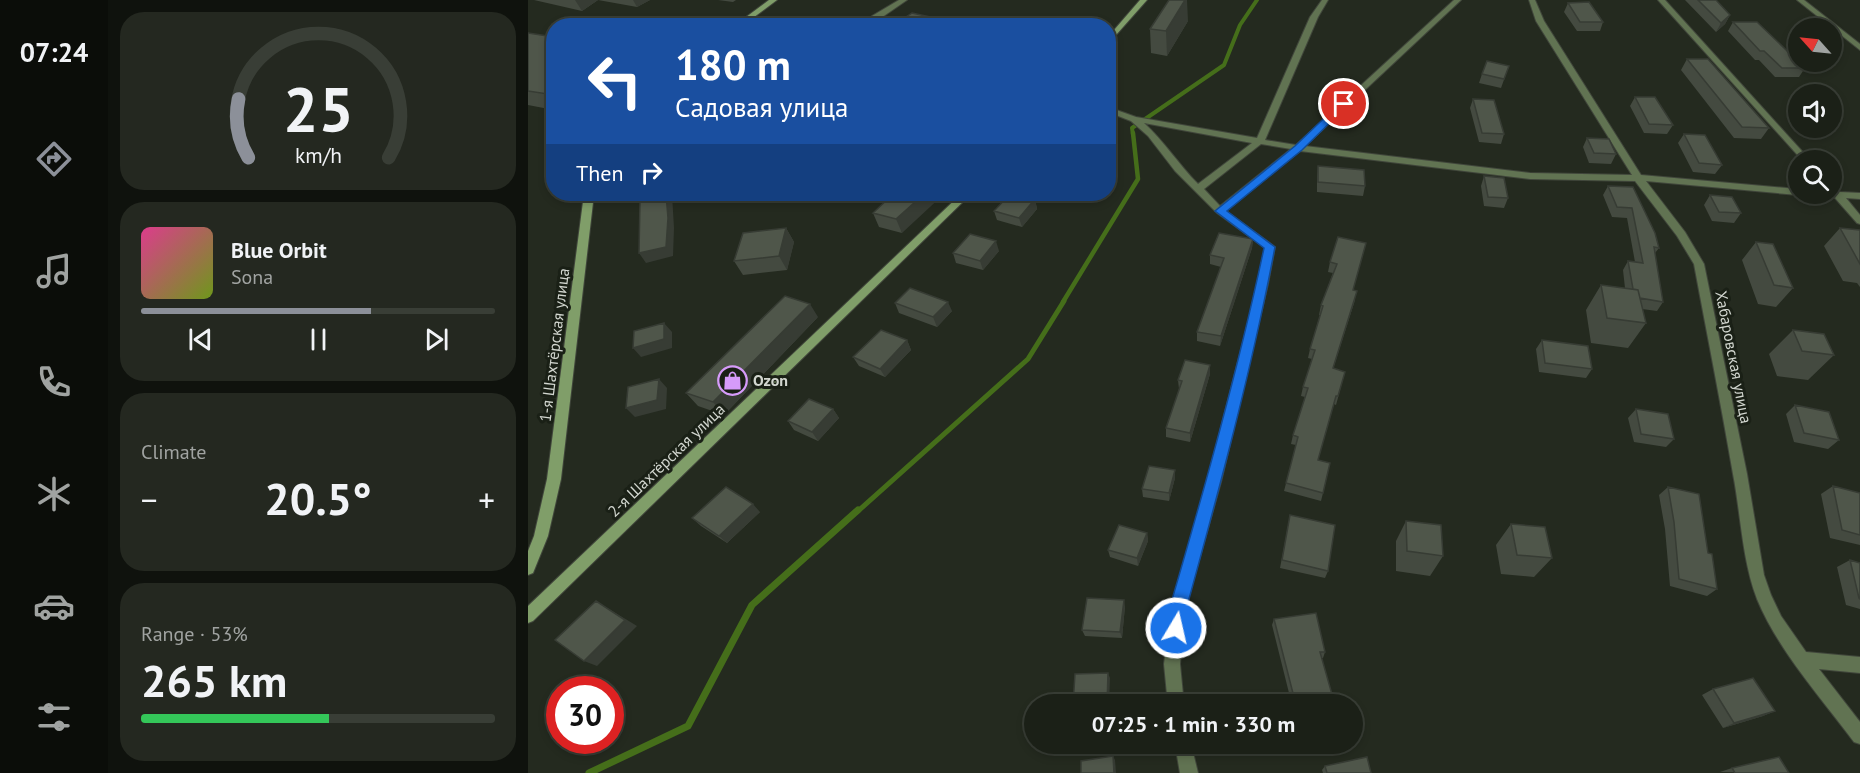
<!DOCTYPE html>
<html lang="en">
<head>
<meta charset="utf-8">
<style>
  :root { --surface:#1b2017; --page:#242820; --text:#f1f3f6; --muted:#a0a3a1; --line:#393e36; --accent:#8c9099 }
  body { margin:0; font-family:"PT Sans",sans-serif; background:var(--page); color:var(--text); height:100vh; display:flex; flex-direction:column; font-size:22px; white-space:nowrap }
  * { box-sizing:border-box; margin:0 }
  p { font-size:20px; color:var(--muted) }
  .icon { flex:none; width:33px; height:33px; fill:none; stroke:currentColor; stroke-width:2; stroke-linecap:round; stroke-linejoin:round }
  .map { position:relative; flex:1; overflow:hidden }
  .drawer { display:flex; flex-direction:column; gap:12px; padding:12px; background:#0f120d; width:420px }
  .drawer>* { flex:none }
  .banner { position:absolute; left:18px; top:18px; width:570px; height:183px; border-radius:24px; box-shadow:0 3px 9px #0003,0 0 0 2px var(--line); background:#1a4fa0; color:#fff; overflow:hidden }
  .needle { width:39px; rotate:297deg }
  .buttons { position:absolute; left:1260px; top:18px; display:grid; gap:12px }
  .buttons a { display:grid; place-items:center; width:54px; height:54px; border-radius:50%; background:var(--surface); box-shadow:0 3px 9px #0003,0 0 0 2px var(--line); font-size:30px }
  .speed { position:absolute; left:18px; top:676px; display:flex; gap:12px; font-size:30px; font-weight:700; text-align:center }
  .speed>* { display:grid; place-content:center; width:78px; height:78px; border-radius:50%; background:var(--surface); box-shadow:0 3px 9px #0003,0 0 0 2px var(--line); line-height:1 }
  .speed .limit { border:9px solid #d22; background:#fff; color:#111 }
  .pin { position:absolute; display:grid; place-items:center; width:51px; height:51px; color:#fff; margin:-26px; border:3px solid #fff; border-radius:50%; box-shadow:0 2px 6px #0007 }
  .me { position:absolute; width:66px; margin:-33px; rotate:9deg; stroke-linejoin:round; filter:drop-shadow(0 0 4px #0008) }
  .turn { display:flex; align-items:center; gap:21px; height:126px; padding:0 30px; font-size:27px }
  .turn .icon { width:78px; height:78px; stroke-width:2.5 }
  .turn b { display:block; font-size:42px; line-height:51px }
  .then { display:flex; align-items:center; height:57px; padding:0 30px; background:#0003; gap:12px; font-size:22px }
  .big { font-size:45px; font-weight:600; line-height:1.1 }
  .drawer .card { flex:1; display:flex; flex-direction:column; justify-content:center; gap:9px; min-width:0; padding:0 21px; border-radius:24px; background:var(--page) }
  .drawer .dial { align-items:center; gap:0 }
  .dial svg { height:156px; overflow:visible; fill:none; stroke:var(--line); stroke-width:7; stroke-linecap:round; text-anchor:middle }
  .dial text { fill:var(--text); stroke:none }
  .song { display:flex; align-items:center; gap:18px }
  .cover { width:72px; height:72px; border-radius:9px; background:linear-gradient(135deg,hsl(330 70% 55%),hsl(80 70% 35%)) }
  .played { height:6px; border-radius:3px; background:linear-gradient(90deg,var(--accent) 65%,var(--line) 65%) }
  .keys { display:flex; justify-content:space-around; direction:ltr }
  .heat { display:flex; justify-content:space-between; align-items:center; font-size:33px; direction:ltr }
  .charge { height:9px; border-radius:4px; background:linear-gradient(90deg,#34c759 53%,var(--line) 0) }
  .trip { position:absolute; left:496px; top:694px; width:339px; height:60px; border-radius:30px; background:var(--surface); box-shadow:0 3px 9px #0003,0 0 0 2px var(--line); font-weight:600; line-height:60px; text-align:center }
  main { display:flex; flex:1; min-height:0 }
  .tab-bar { display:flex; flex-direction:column; width:108px; justify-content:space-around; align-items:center; background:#0b0d09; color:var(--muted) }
  .tab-bar .icon { width:42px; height:42px }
  .tab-bar .on { color:var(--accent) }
  .tab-bar b { font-size:27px; color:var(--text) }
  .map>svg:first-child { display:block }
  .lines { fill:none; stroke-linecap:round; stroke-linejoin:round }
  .stream-far3 { stroke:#456e1a; stroke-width:4 }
  .stream-far2 { stroke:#456e1a; stroke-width:4.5 }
  .stream-far1 { stroke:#456e1a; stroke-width:5 }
  .stream { stroke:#456e1a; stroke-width:7 }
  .street-casing { stroke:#40463b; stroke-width:2 }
  .secondary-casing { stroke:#40463b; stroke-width:2 }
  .street { fill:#617352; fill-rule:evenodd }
  .secondary { fill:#809e69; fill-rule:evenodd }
  .wall { fill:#444a40 }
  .shaded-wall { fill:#373c34 }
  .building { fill:#4f564a; stroke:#373c34; stroke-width:1.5 }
  .route { fill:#1a73e8; stroke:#114b97; stroke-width:1.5 }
  .labels { text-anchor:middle; stroke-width:6; stroke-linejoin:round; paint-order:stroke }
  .street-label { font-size:16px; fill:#d2d6cf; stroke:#1a2016 }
  .poi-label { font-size:16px; font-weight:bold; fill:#d2d6cf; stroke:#1a2016; text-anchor:start }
</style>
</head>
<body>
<main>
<nav class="tab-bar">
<b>07:24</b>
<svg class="icon on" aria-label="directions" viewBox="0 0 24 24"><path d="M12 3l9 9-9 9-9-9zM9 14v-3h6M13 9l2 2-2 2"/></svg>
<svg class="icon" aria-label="music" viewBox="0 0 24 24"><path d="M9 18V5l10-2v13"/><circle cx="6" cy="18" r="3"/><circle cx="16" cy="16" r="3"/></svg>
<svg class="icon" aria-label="phone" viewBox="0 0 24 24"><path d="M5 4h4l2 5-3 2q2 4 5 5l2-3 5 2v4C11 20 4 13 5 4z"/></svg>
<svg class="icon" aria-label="climate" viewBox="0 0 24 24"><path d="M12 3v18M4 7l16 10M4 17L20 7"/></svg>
<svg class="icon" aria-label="car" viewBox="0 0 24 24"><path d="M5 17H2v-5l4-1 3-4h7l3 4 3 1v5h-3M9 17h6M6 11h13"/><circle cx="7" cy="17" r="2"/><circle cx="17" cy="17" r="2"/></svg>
<svg class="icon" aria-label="filters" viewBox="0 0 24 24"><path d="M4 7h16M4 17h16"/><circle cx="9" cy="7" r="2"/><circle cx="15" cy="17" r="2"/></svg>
</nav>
<section class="drawer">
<div class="card dial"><svg viewBox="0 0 100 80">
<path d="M14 69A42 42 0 1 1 86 69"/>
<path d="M14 69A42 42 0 0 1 9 39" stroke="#8c9099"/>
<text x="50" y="56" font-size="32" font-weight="700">25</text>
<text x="50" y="72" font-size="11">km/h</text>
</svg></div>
<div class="card">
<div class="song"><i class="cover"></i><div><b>Blue Orbit</b><p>Sona</p></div></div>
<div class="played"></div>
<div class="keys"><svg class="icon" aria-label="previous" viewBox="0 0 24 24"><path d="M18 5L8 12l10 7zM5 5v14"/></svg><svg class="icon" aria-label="pause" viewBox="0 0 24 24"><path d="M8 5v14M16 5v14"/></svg><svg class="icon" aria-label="next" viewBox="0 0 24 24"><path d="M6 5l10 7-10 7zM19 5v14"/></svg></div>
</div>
<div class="card"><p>Climate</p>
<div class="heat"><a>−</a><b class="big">20.5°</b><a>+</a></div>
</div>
<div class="card"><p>Range · 53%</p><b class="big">265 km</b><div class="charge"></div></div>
</section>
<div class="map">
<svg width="1332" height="773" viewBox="0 0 1332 773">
  <rect width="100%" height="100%" fill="#242a1f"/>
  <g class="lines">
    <path class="stream-far3" d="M605,135L604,128L696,65L712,25L729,0"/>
    <path class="stream-far2" d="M535,302L610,179L605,133"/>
    <path class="stream-far1" d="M329,512L500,359L536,301"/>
    <path class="stream" d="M61,773L160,726L224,605L330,510"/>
    <defs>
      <path id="street" d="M371,0H379L350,20L345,26H338L344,16Z
        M794,0H800L790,17L737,140L768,145L926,0H933L777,146L1002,173L1104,175L1008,21L1001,0H1007L1016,21L1113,175L1270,189V194H1274L1270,195L1118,181L1157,232L1176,264L1219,474L1236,575L1243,595L1253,616L1278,652L1332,657V673L1291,669L1332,722V744L1326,742C1293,698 1250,650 1229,599C1214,560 1213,515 1205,474C1193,404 1179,334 1166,264L1149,236L1107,181L1002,179L772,151L698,211L747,247L740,284L693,482L657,610L652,664L656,705H640L636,664L643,610L679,482L730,284L737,248L689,213L647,171L620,136L603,121L580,112V107L608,117L729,138L782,17ZM616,123L724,143L670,184C651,165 636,141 616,123ZM733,144L763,149L692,206L676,189Z
        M1130,0H1137L1282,160H1274Z
        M1269,0H1276L1332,44V50Z
        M1307,189L1312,192L1332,193V199L1318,198L1332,215V224L1329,223L1307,198L1282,197L1277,194H1304V190Z
        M647,744H663L670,773H652Z"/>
      <path id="secondary" d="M241,0H249L214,26H206Z
        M612,0H619L580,44V37Z
        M56,194H66L33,479L20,536L5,573L0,575V551L6,536L19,479Z
        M433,194H443L5,621L0,623V606Z"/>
    </defs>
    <use href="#street" class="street-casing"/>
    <use href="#secondary" class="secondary-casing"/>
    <use href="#street" class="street"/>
    <use href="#secondary" class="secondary"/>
  </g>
  <path class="wall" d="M6,0H122L109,7L70,0L54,11Z
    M190,0H208L205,2Z
    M1157,0H1188L1202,15L1197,24L1188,32Z
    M1040,3L1075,22L1072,31H1049L1036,12Z
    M660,21L639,56L623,53L622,29Z
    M1205,22L1277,68L1271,77H1247L1231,60H1227L1200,31Z
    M0,33L26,37V110L0,105Z
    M1159,59L1241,128L1233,139L1206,138L1153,70Z
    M981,66L973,88L951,83L954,74Z
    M1107,97L1145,125L1139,134L1116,133L1102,106Z
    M945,99L976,134L973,144L951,142L942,108Z
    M1156,134L1194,165L1187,174L1165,172L1150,143Z
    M1059,138L1088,154L1083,164L1061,163L1055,147Z
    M790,166L837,186L835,196L789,192V176Z
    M956,176L980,198L976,208L956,206L953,186Z
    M1080,186L1105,187L1131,248L1127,253L1135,302L1129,311L1114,309L1118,323L1100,348L1063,343L1058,310L1073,285L1097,288L1095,270L1100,261L1107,262L1099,218L1084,217L1075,195Z
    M365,194L374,233L351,227L345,213Z
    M1182,195L1213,213L1206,223L1184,221L1176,205Z
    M507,199L509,209L494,227L469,220L466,211Z
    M258,228L266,242L259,270L215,275L206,261Z
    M1312,228L1332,230V287L1329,283L1315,281L1296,246Z
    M810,237L825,290L827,300L805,369L817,372L808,405L806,404L790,460L795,493L793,501L756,491L768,445L763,444L765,435L777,397L773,396L775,387L784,359L780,358L782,349L792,315H791L793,305L805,273L800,272L802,262Z
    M725,239L724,248L692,346L669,341V332L693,267L682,264V255Z
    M1228,242L1265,288L1248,307L1230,304L1214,260Z
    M471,251L455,270L428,263L425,253Z
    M367,303L424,311L409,327L371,313Z
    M290,317L196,415L170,406L158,393Z
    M1265,330L1306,355L1280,380L1249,376L1241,354Z
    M379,340L383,350L357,377L331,366L325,357Z
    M1014,340L1064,369L1058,378L1011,372L1008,349Z
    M682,365V374L662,442L638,437V428L651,389L650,380Z
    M1267,405L1311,440L1300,449L1266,442L1258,414Z
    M305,409L311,418L290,441L266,430L260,421Z
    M1108,409L1146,439L1138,447L1106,442L1100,418Z
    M647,478L641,501L615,497L614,489Z
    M1305,486L1332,493V545L1302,538L1293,494Z
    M1140,487L1180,553L1189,589L1179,596L1142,586L1137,529L1131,495Z
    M232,512L199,543L173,526L164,518Z
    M762,515L800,571L797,578L752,568Z
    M878,521L915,556L902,576L868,571V541Z
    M983,524L1024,558L1006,577L973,574L968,545Z
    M619,533L620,541L610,566L582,557L580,550Z
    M1322,560L1332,563V609L1318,605L1309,567Z
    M597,606L594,638L557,636L554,630Z
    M746,619L797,652L795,658H793L807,705H764L744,625Z
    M1185,689L1247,711L1235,716L1195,728L1174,695Z
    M797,766L843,773H795L794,770Z
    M1204,768L1261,773L1192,772Z"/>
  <path class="shaded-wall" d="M47,0H70L54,11Z
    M105,0H122L109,7Z
    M657,0H659L660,21L639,56L638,31Z
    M1202,15L1197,24L1188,32L1193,23Z
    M402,17L404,26H390Z
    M580,105L583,122L580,125Z
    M138,194H144L146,228L145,256L118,263L111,253Z
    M396,194H416L374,233L368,219Z
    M507,199L509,209L494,227L491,218Z
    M258,228L266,242L259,270L251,256Z
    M725,239L724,248L692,346L693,336Z
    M468,241L471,251L455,270L452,261Z
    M420,302L424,311L409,327L405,317Z
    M282,304L290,317L196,415L185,402Z
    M136,323L144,332V348L113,357L105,348Z
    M379,340L383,350L357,377L352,369Z
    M682,365V374L662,442V433Z
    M131,379L139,388L138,409L107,417L98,408Z
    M305,409L311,418L290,441L284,432Z
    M647,470V478L641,501V493Z
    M225,504L232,512L199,543L191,536Z
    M619,533L620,541L610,566L609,558Z
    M596,600L597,606L594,638L592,632Z
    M68,601L109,626L69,666L56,661Z
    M580,673L582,678L581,705H579Z
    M1247,711L1235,716L1195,728L1206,723Z
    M585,756L587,760L588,773H586Z"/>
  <path class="building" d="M641,0H657L638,31L622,29Z
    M1170,0H1188L1202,15L1193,23Z
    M1061,2L1075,22H1052L1040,3Z
    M384,13L402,17L390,26H370L366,25Z
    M1205,22H1229L1277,68H1254L1236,51H1232Z
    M0,33L26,37V95L0,91Z
    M1159,59H1180L1241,128L1214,127Z
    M959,61L981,66L976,79L954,74Z
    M1107,97H1127L1145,125L1121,124Z
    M945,99L966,100L976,134L954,133Z
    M1156,134L1177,135L1194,165L1171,163Z
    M1059,138L1081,139L1088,154L1066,153Z
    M790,166L836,170L837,186L790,182Z
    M956,176L976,178L980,198L960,197Z
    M1080,186L1105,187L1127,233L1131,248L1126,247L1135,302L1112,298L1110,290L1105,289L1100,261L1115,263L1104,208L1089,207Z
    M117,194H138L140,218L138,247L111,253L112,200L118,198Z
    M365,194H396L368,219L345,213Z
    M482,194L507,199L491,218L466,211Z
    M1182,195L1204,197L1213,213L1191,212Z
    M258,228L251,256L206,261L215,233Z
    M1312,228L1332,230V264Z
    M691,233L725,239L693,336L669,332L696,258L682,255Z
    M442,234L468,241L452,261L425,253Z
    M810,237L838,243L825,290L829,291L805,368L817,372L810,396H808L790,460L802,463L795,493L758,483L770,437L765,435L780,388L775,387L787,350L782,349L795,306L793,305L809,264L802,262Z
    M1228,242L1245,244L1265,288L1246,285Z
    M1073,285L1110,290L1118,323L1079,318Z
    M382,288L420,302L405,317L367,303Z
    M257,296L282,304L185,402L158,393Z
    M136,323V339L105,348L106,331Z
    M353,330L379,340L352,369L325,357Z
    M1265,330L1296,334L1306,355L1274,351Z
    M1014,340L1060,346L1064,369L1017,363Z
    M657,360L682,365L662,433L638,428L654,381L650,380Z
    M131,379L129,400L98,408L100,387Z
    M281,399L305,409L284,432L260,421Z
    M1267,405L1301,412L1311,440L1276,433Z
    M1108,409L1140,414L1146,439L1113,434Z
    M621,466L647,470L641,493L614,489Z
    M1305,486L1332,493V535L1314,530Z
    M198,487L225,504L191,536L164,518Z
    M1140,487L1171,494L1180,553L1184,554L1189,589L1151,579L1146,522Z
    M762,515L807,525L800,571L754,560Z
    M878,521L913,525L915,556L879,551Z
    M983,524L1017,527L1024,558L989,555Z
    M591,525L619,533L609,558L580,550Z
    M1322,560L1332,563V599L1331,598Z
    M559,598L596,600L592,632L554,630Z
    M68,601L97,620L56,661L27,640Z
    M788,613L797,652H792L807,705H768L746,619Z
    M580,673L579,705H545L547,674Z
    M1225,678L1247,711L1206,723L1185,689Z
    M585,756L586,773H553V761Z
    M839,757L843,773H799L797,766Z
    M1251,757L1261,773H1207L1204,768Z"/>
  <path class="route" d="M813,102L821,104L774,150L699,211L747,247C724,369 691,490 658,610L654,634L648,637L642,634L639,628L641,610C676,490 710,370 736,248L687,211L767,146Z"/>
  <defs>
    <symbol id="shop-ring" viewBox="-11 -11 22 22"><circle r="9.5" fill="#1a2016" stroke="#d69bfa" stroke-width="1.5"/><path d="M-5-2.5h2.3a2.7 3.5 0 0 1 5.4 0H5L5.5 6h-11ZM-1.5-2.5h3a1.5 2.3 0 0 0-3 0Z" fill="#d69bfa"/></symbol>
  </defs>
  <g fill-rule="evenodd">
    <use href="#shop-ring" x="188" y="364" width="33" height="33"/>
  </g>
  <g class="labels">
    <g class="street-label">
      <text transform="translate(26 345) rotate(-83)" y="6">1-я Шахтёрская улица</text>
      <text transform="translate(1206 357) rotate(79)" y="6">Хабаровская улица</text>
      <text transform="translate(138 460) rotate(-44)" y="6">2-я Шахтёрская улица</text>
    </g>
    <g class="poi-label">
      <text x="225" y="386">Ozon</text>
    </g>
  </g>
</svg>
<div class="buttons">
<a><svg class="needle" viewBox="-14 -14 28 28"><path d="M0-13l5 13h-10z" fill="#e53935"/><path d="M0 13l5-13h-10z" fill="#a0a3a1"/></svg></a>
<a><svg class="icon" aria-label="sound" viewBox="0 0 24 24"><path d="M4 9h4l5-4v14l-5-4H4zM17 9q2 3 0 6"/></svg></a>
<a><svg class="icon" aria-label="search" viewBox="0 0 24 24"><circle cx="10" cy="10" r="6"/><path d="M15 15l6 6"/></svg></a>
</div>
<div class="speed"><div class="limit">30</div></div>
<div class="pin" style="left:816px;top:104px;background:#d93025"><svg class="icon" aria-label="arrive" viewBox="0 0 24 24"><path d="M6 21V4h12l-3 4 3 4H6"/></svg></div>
<svg class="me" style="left:648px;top:628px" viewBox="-20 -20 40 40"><circle r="17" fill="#1a73e8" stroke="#fff" stroke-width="3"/><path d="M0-11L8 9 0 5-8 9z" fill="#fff"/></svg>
<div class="trip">07:25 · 1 min · 330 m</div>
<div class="banner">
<div class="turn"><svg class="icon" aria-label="left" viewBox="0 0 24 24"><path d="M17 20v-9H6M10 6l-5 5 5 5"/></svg><div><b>180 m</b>Садовая улица</div></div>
<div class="then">Then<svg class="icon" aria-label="right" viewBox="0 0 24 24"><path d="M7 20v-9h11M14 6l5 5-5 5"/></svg></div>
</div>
</div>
</main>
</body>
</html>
